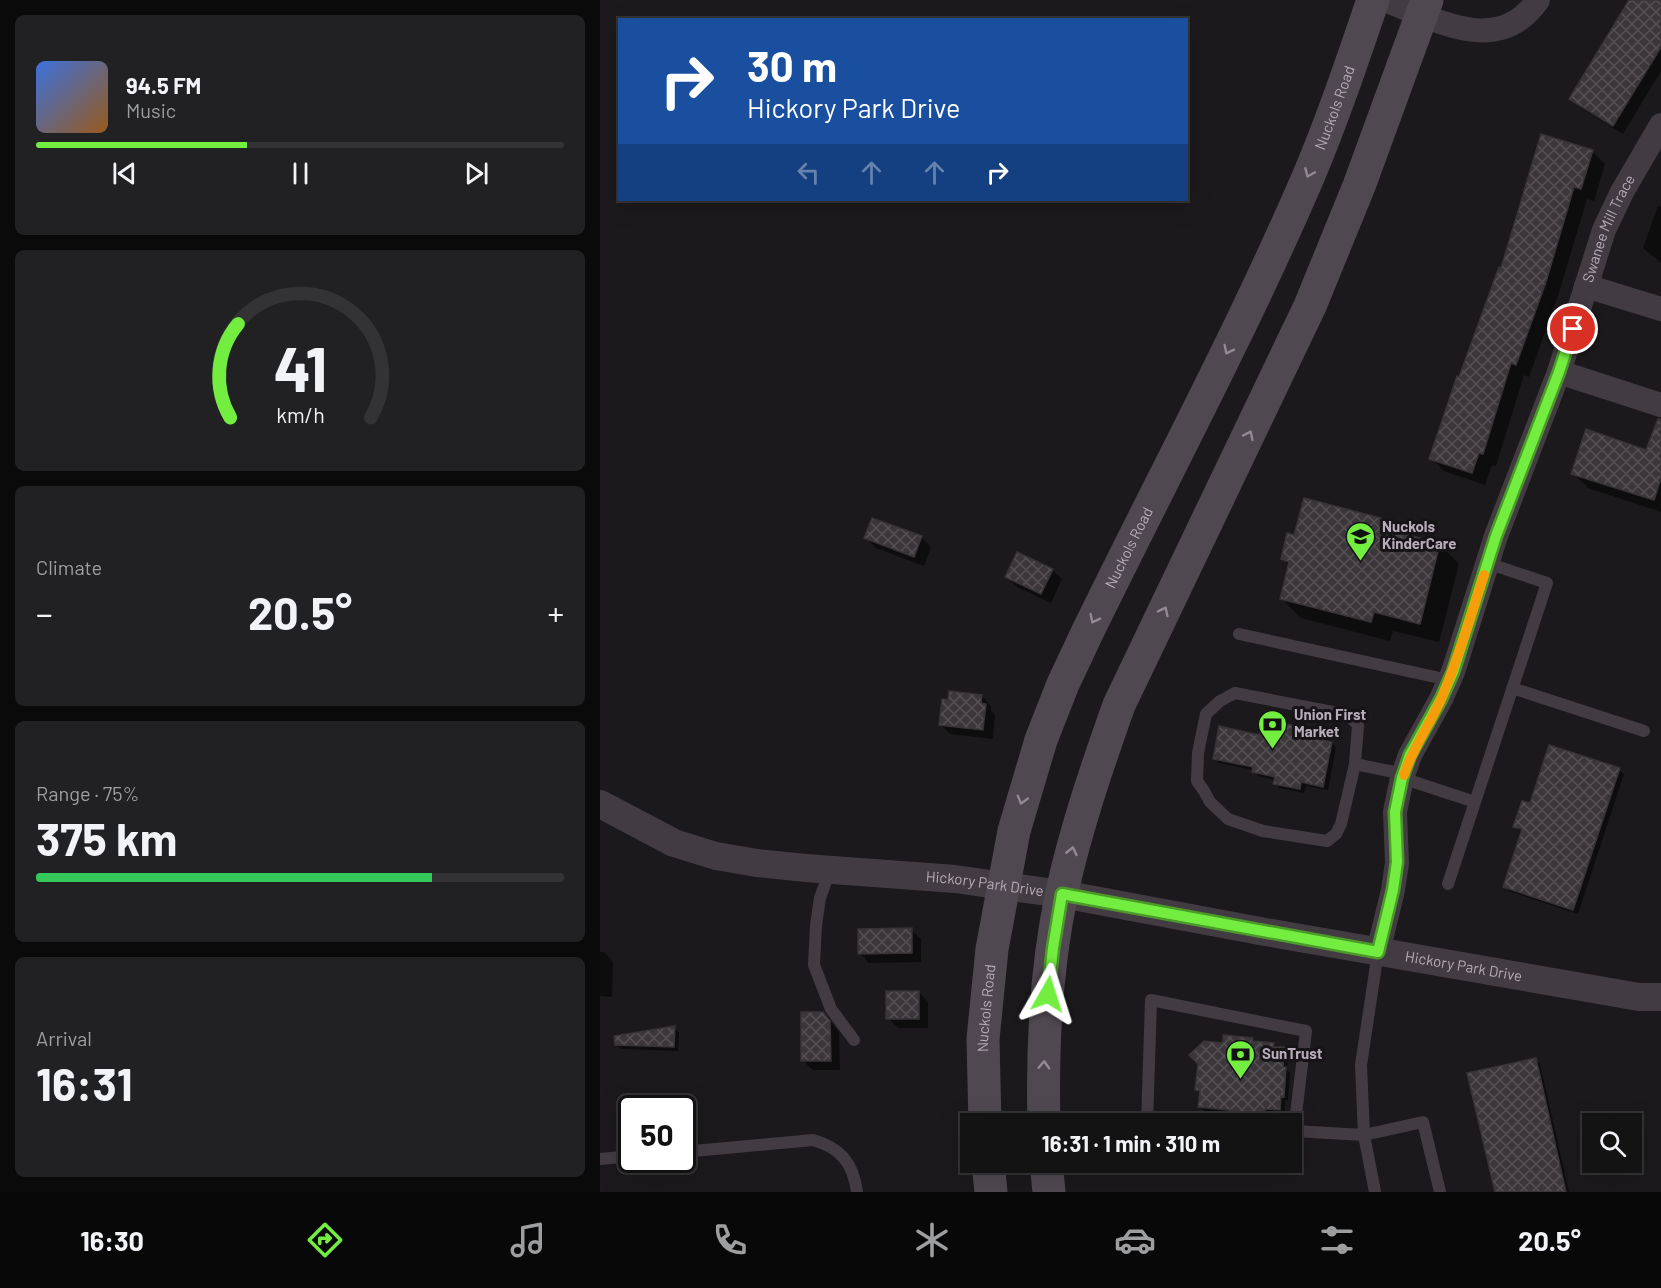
<!DOCTYPE html>
<html lang="en">
<head>
<meta charset="utf-8">
<style>
  :root { --surface:#141314; --page:#212022; --text:#f1f3f6; --muted:#9d9ea0; --line:#333234; --accent:#73ed40 }
  body { margin:0; font-family:Barlow,sans-serif; background:var(--page); color:var(--text); height:100vh; display:flex; flex-direction:column; font-size:22px; white-space:nowrap }
  * { box-sizing:border-box; margin:0 }
  p { font-size:20px; color:var(--muted) }
  .icon { flex:none; width:33px; height:33px; fill:none; stroke:currentColor; stroke-width:2; stroke-linecap:round; stroke-linejoin:round }
  .map { position:relative; flex:1; overflow:hidden }
  .panel { display:flex; flex-direction:column; gap:15px; padding:15px; background:#0b0a0b; width:600px }
  .panel>* { flex:none }
  .hud { position:absolute; left:18px; top:18px; width:570px; height:183px; border-radius:0px; box-shadow:0 6px 24px #0002,0 0 0 2px var(--line); background:#1a4fa0; color:#fff; overflow:hidden }
  .controls { position:absolute; left:982px; top:1113px; display:grid; gap:12px }
  .controls a { display:grid; place-items:center; width:60px; height:60px; border-radius:0px; background:var(--surface); box-shadow:0 6px 24px #0002,0 0 0 2px var(--line); font-size:30px }
  .speed { position:absolute; left:18px; top:1095px; display:flex; gap:12px; font-size:30px; font-weight:700; text-align:center }
  .speed>* { display:grid; place-content:center; width:78px; height:78px; border-radius:50%; background:var(--surface); box-shadow:0 6px 24px #0002,0 0 0 2px var(--line); line-height:1 }
  .speed .limit { border:3px solid #111; border-radius:9px; background:#fff; color:#111 }
  .pin { position:absolute; display:grid; place-items:center; width:51px; height:51px; color:#fff; margin:-26px; border:3px solid #fff; border-radius:50%; box-shadow:0 2px 6px #0007 }
  .me { position:absolute; width:66px; margin:-33px; rotate:6deg; stroke-linejoin:round; filter:drop-shadow(0 0 4px #0008) }
  .turn { display:flex; align-items:center; gap:21px; height:126px; padding:0 30px; font-size:27px }
  .turn .icon { width:78px; height:78px; stroke-width:2.5 }
  .turn b { display:block; font-size:42px; line-height:51px }
  .lanes { display:flex; align-items:center; height:57px; padding:0 30px; background:#0003; justify-content:center; gap:30px; direction:ltr }
  .lanes .off { opacity:.35 }
  .big { font-size:45px; font-weight:700; line-height:1.1 }
  .panel .tile { flex:1; display:flex; flex-direction:column; justify-content:center; gap:9px; min-width:0; padding:0 21px; border-radius:9px; background:var(--page) }
  .panel .dial { align-items:center; gap:0 }
  .dial svg { height:156px; overflow:visible; fill:none; stroke:var(--line); stroke-width:7; stroke-linecap:round; text-anchor:middle }
  .dial text { fill:var(--text); stroke:none }
  .song { display:flex; align-items:center; gap:18px }
  .cover { width:72px; height:72px; border-radius:9px; background:linear-gradient(135deg,hsl(220 70% 55%),hsl(30 70% 35%)) }
  .played { height:6px; border-radius:3px; background:linear-gradient(90deg,var(--accent) 40%,var(--line) 40%) }
  .keys { display:flex; justify-content:space-around; direction:ltr }
  .heat { display:flex; justify-content:space-between; align-items:center; font-size:33px; direction:ltr }
  .charge { height:9px; border-radius:4px; background:linear-gradient(90deg,#34c759 75%,var(--line) 0) }
  .trip { position:absolute; left:360px; top:1113px; width:342px; height:60px; border-radius:0px; background:var(--surface); box-shadow:0 6px 24px #0002,0 0 0 2px var(--line); font-weight:700; line-height:60px; text-align:center }
  .tab-bar { display:flex; height:96px; justify-content:space-around; align-items:center; background:#080808; color:var(--muted) }
  .tab-bar .icon { width:42px; height:42px }
  .tab-bar .current { color:var(--accent) }
  .tab-bar b { font-size:27px; color:var(--text) }
  main { display:flex; flex:1; min-height:0 }
  .map>svg:first-child { display:block }
  .shadow { fill:#0007 }
  .building { fill:url(#building-cross-hatch); stroke:#373337; stroke-width:1.5 }
  .lines { fill:none; stroke-linecap:round; stroke-linejoin:round }
  .service { stroke:#423c42; stroke-width:12 }
  .minor { stroke:#423c42; stroke-width:24 }
  .tertiary { stroke:#423c42; stroke-width:28 }
  .secondary { stroke:#4f4850; stroke-width:33 }
  .oneway { stroke:#938995 }
  .route-casing { stroke:#4b9a2a; stroke-width:15 }
  .route { stroke:#73ed40; stroke-width:10 }
  .slow { stroke:#f59e0b; stroke-width:10 }
  .labels { text-anchor:middle; stroke-width:6; stroke-linejoin:round; paint-order:stroke }
  .street-label { font-size:15px; fill:#b7acba; stroke:#161416 }
  .poi-label { font-size:15px; font-weight:bold; fill:#b7acba; stroke:#161416; text-anchor:start }
</style>
</head>
<body>
<main>
<section class="panel">
<div class="tile">
<div class="song"><i class="cover"></i><div><b>94.5 FM</b><p>Music</p></div></div>
<div class="played"></div>
<div class="keys"><svg class="icon" aria-label="previous" viewBox="0 0 24 24"><path d="M18 5L8 12l10 7zM5 5v14"/></svg><svg class="icon" aria-label="pause" viewBox="0 0 24 24"><path d="M8 5v14M16 5v14"/></svg><svg class="icon" aria-label="next" viewBox="0 0 24 24"><path d="M6 5l10 7-10 7zM19 5v14"/></svg></div>
</div>
<div class="tile dial"><svg viewBox="0 0 100 80">
<path d="M14 69A42 42 0 1 1 86 69"/>
<path d="M14 69A42 42 0 0 1 18 21" stroke="#73ed40"/>
<text x="50" y="56" font-size="32" font-weight="700">41</text>
<text x="50" y="72" font-size="11">km/h</text>
</svg></div>
<div class="tile"><p>Climate</p>
<div class="heat"><a>−</a><b class="big">20.5°</b><a>+</a></div>
</div>
<div class="tile"><p>Range · 75%</p><b class="big">375 km</b><div class="charge"></div></div>
<div class="tile"><p>Arrival</p><b class="big">16:31</b></div>
</section>
<div class="map">
<svg width="1061" height="1192" viewBox="0 0 1061 1192">
  <defs>
    <pattern id="building-cross-hatch" width="8" height="8" patternUnits="userSpaceOnUse" patternTransform="scale(1.5)"><rect width="8" height="8" fill="#3a363a"/><path d="M0 0l8 8M0 8l8-8" fill="none" stroke="#545054"/></pattern>
  </defs>
  <rect width="100%" height="100%" fill="#1b191b"/>
  <path class="shadow" d="M1031,0H1061V71L1023,134L981,108L971,99Z
    M992,151L1005,164L994,201L987,199L958,296L929,377L924,375L896,466L892,465L885,485L844,471L831,458L902,270Z
    M1058,206L1061,207V263L1043,248Z
    M1047,452L1061,453V512L988,488L973,473Z
    M791,522L805,536L840,545L859,564L839,642L793,631L790,641L701,618L682,599L690,566L682,559L695,537Z
    M321,537L331,547L324,566L276,548L266,538Z
    M452,570L462,579L451,603L417,587L407,577Z
    M382,696L391,706V710L395,715L393,739L350,734L341,725Z
    M713,731L718,735L717,740L732,743L736,747L728,790L706,786L704,793L679,788L675,783V780L658,776L654,770L619,763L614,758L660,736Z
    M1019,770L1024,774L978,914L909,891L904,887L922,832L914,826L931,805Z
    M311,930L321,939V962L269,963L260,953Z
    M0,952H4L13,962L12,997L0,996Z
    M319,992L328,1002V1028H298L288,1018Z
    M223,1013L239,1032L240,1070H213L203,1061Z
    M74,1028L79,1032L78,1051L21,1049L16,1045Z
    M652,1039L656,1043L673,1044L677,1048L684,1049L688,1053L687,1070L690,1073L688,1100H685L684,1114L669,1113L668,1124H638L639,1114L604,1111L600,1107L601,1094L596,1090L624,1044Z
    M935,1059L940,1064L969,1192H896Z"/>
  <path class="building" d="M1029,0H1061V47L1013,126L969,99Z
    M941,134L993,150L981,189L974,187L946,282L916,365L911,363L883,454L879,453L872,473L829,459L857,376L859,377L899,267L901,268Z
    M1058,419H1061V478L1054,500L971,474L986,429L1046,450Z
    M704,498L792,521L789,530L840,543L820,624L774,612L771,622L680,599L689,562L681,559L687,533L694,535Z
    M272,518L322,536L314,557L264,538Z
    M417,552L453,569L441,594L405,577Z
    M349,691L382,695L381,703L386,704L383,730L339,725L342,699L348,700Z
    M681,723L714,729L713,738L732,742L723,787L701,782L700,789L673,784L675,777L652,772L653,767L613,759L619,726L659,735L661,729L679,732Z
    M949,745L1020,768L973,910L903,887L922,829L913,827L922,801L930,803Z
    M312,928V953L258,954V929Z
    M286,991H319V1019H286Z
    M201,1012H223L230,1021L231,1061H201Z
    M75,1026L74,1047L15,1045L14,1036Z
    M623,1035L653,1038L652,1041L674,1043L673,1047H685L683,1067H686L684,1097L681,1096L680,1110L665,1109L664,1124H637L638,1111L598,1107L600,1091L595,1090L598,1064L589,1055L604,1041L623,1043Z
    M936,1058L966,1192H895L867,1073Z"/>
  <g class="lines">
    <path class="service" d="M639,634L849,680
      M912,688L1044,731
      M635,693L748,715L758,725L755,764L741,824L736,834L727,841L663,831L628,819L610,802L604,791L597,781L598,753L606,714L620,701Z
      M755,764L804,774
      M802,778L875,802L848,884
      M875,802L947,583L887,563
      M230,870L220,898L216,925L214,965L231,1009L254,1040
      M778,952L761,1065L764,1135L823,1122L840,1192
      M547,1124L551,1000L706,1031L694,1131L764,1135L775,1192
      M82,1152L213,1140C241,1148 253,1163 257,1192
      M0,1159L32,1156
      M664,1162H668"/>
    <g class="minor">
      <path d="M785,0C836,20 898,57 938,0"/>
      <path d="M986,286L1061,309"/>
      <path d="M959,372L1061,405"/>
      <path id="s1" d="M778,952L793,890L797,863L795,812L802,778L810,755L841,699L853,672L896,536L959,372L1004,230L1022,192L1061,125"/>
    </g>
    <path class="tertiary" id="s2" d="M0,804L74,843L116,856L157,863L206,868L355,879L462,894L660,931L1039,997H1061"/>
    <g class="secondary">
      <path id="s3" d="M385,1124L383,1039L392,949L414,831L441,740L463,684L487,633C561,481 642,331 709,175C733,118 753,59 773,0"/>
      <path d="M444,1124C442,1047 446,967 462,892C476,828 497,767 519,705L710,306L759,186L827,0"/>
      <path d="M388,1162L391,1192"/>
      <path d="M446,1162L449,1192"/>
    </g>
  </g>
  <defs><path id="oneway-chevron" d="M-2-3.5L2.5 0L-2 3.5" fill="none" stroke-width="1.6" stroke-linecap="round" stroke-linejoin="round" transform="scale(1.5)"/></defs>
  <g class="oneway">
    <use href="#oneway-chevron" transform="translate(709 173) rotate(113)"/>
    <use href="#oneway-chevron" transform="translate(628 350) rotate(116)"/>
    <use href="#oneway-chevron" transform="translate(649 435) rotate(-65)"/>
    <use href="#oneway-chevron" transform="translate(564 611) rotate(-64)"/>
    <use href="#oneway-chevron" transform="translate(494 619) rotate(116)"/>
    <use href="#oneway-chevron" transform="translate(422 800) rotate(106)"/>
    <use href="#oneway-chevron" transform="translate(472 851) rotate(-77)"/>
    <use href="#oneway-chevron" transform="translate(444 1065) rotate(-88)"/>
  </g>
  <g class="lines">
    <defs>
      <path id="route" d="M448,994L453,948L462,894L778,952L793,890L797,862L795,812L802,778L810,755L841,699L853,672L896,536L959,372L973,329"/>
    </defs>
    <use href="#route" class="route-casing"/>
    <use href="#route" class="route"/>
    <path class="slow" d="M804,775C813,747 831,723 842,697C859,657 871,615 884,575"/>
  </g>
  <defs>
    <symbol id="school-pin" viewBox="-11 -11 22 30"><path d="M0 17L-7.5 6A9.5 9.5 0 1 1 7.5 6Z" fill="#73ed40" stroke="#161416"/><path d="M0-5L7-2L0 1L-7-2ZM-4 1L0 2.5L4 1V4Q0 6-4 4Z" fill="#111"/></symbol>
    <symbol id="bank-pin" viewBox="-11 -11 22 30"><path d="M0 17L-7.5 6A9.5 9.5 0 1 1 7.5 6Z" fill="#73ed40" stroke="#161416"/><path d="M-6-4H6V4H-6ZM0-2.3a2.3 2.3 0 1 0 0 4.6a2.3 2.3 0 1 0 0-4.6Z" fill="#111"/></symbol>
  </defs>
  <g fill-rule="evenodd">
    <use href="#school-pin" x="744" y="520" width="33" height="45"/>
    <use href="#bank-pin" x="656" y="708" width="33" height="45"/>
    <use href="#bank-pin" x="624" y="1038" width="33" height="45"/>
  </g>
  <g class="labels">
    <g class="street-label">
      <text dy="5" stroke="none"><textPath href="#s3" startOffset="1088">Nuckols Road</textPath></text>
      <text dy="5" stroke="none"><textPath href="#s1" startOffset="765">Swanee Mill Trace</textPath></text>
      <text dy="5" stroke="none"><textPath href="#s3" startOffset="602">Nuckols Road</textPath></text>
      <text dy="5" stroke="none"><textPath href="#s2" startOffset="398">Hickory Park Drive</textPath></text>
      <text dy="5" stroke="none"><textPath href="#s2" startOffset="884">Hickory Park Drive</textPath></text>
      <text dy="5" stroke="none"><textPath href="#s3" startOffset="116">Nuckols Road</textPath></text>
    </g>
    <g class="poi-label">
      <text x="782" y="532">Nuckols<tspan x="782" dy="17">KinderCare</tspan></text>
      <text x="694" y="720">Union First<tspan x="694" dy="17">Market</tspan></text>
      <text x="662" y="1059">SunTrust</text>
    </g>
  </g>
</svg>
<div class="controls">
<a><svg class="icon" aria-label="search" viewBox="0 0 24 24"><circle cx="10" cy="10" r="6"/><path d="M15 15l6 6"/></svg></a>
</div>
<div class="speed"><div class="limit">50</div></div>
<div class="pin" style="left:973px;top:329px;background:#d93025"><svg class="icon" aria-label="arrive" viewBox="0 0 24 24"><path d="M6 21V4h12l-3 4 3 4H6"/></svg></div>
<svg class="me" style="left:448px;top:994px" viewBox="-20 -20 40 40"><path d="M0-17L14 15 0 8-14 15z" fill="#73ed40" stroke="#fff" stroke-width="4"/></svg>
<div class="trip">16:31 · 1 min · 310 m</div>
<div class="hud">
<div class="turn"><svg class="icon" aria-label="right" viewBox="0 0 24 24"><path d="M7 20v-9h11M14 6l5 5-5 5"/></svg><div><b>30 m</b>Hickory Park Drive</div></div>
<div class="lanes"><svg class="icon off" aria-label="left" viewBox="0 0 24 24"><path d="M17 20v-9H6M10 6l-5 5 5 5"/></svg><svg class="icon off" aria-label="ahead" viewBox="0 0 24 24"><path d="M12 20V5M6 11l6-6 6 6"/></svg><svg class="icon off" aria-label="ahead" viewBox="0 0 24 24"><path d="M12 20V5M6 11l6-6 6 6"/></svg><svg class="icon" aria-label="right" viewBox="0 0 24 24"><path d="M7 20v-9h11M14 6l5 5-5 5"/></svg></div>
</div>
</div>
</main>
<nav class="tab-bar">
<b>16:30</b>
<svg class="icon current" aria-label="directions" viewBox="0 0 24 24"><path d="M12 3l9 9-9 9-9-9zM9 14v-3h6M13 9l2 2-2 2"/></svg>
<svg class="icon" aria-label="music" viewBox="0 0 24 24"><path d="M9 18V5l10-2v13"/><circle cx="6" cy="18" r="3"/><circle cx="16" cy="16" r="3"/></svg>
<svg class="icon" aria-label="phone" viewBox="0 0 24 24"><path d="M5 4h4l2 5-3 2q2 4 5 5l2-3 5 2v4C11 20 4 13 5 4z"/></svg>
<svg class="icon" aria-label="climate" viewBox="0 0 24 24"><path d="M12 3v18M4 7l16 10M4 17L20 7"/></svg>
<svg class="icon" aria-label="car" viewBox="0 0 24 24"><path d="M5 17H2v-5l4-1 3-4h7l3 4 3 1v5h-3M9 17h6M6 11h13"/><circle cx="7" cy="17" r="2"/><circle cx="17" cy="17" r="2"/></svg>
<svg class="icon" aria-label="filters" viewBox="0 0 24 24"><path d="M4 7h16M4 17h16"/><circle cx="9" cy="7" r="2"/><circle cx="15" cy="17" r="2"/></svg>
<b>20.5°</b>
</nav>
</body>
</html>
